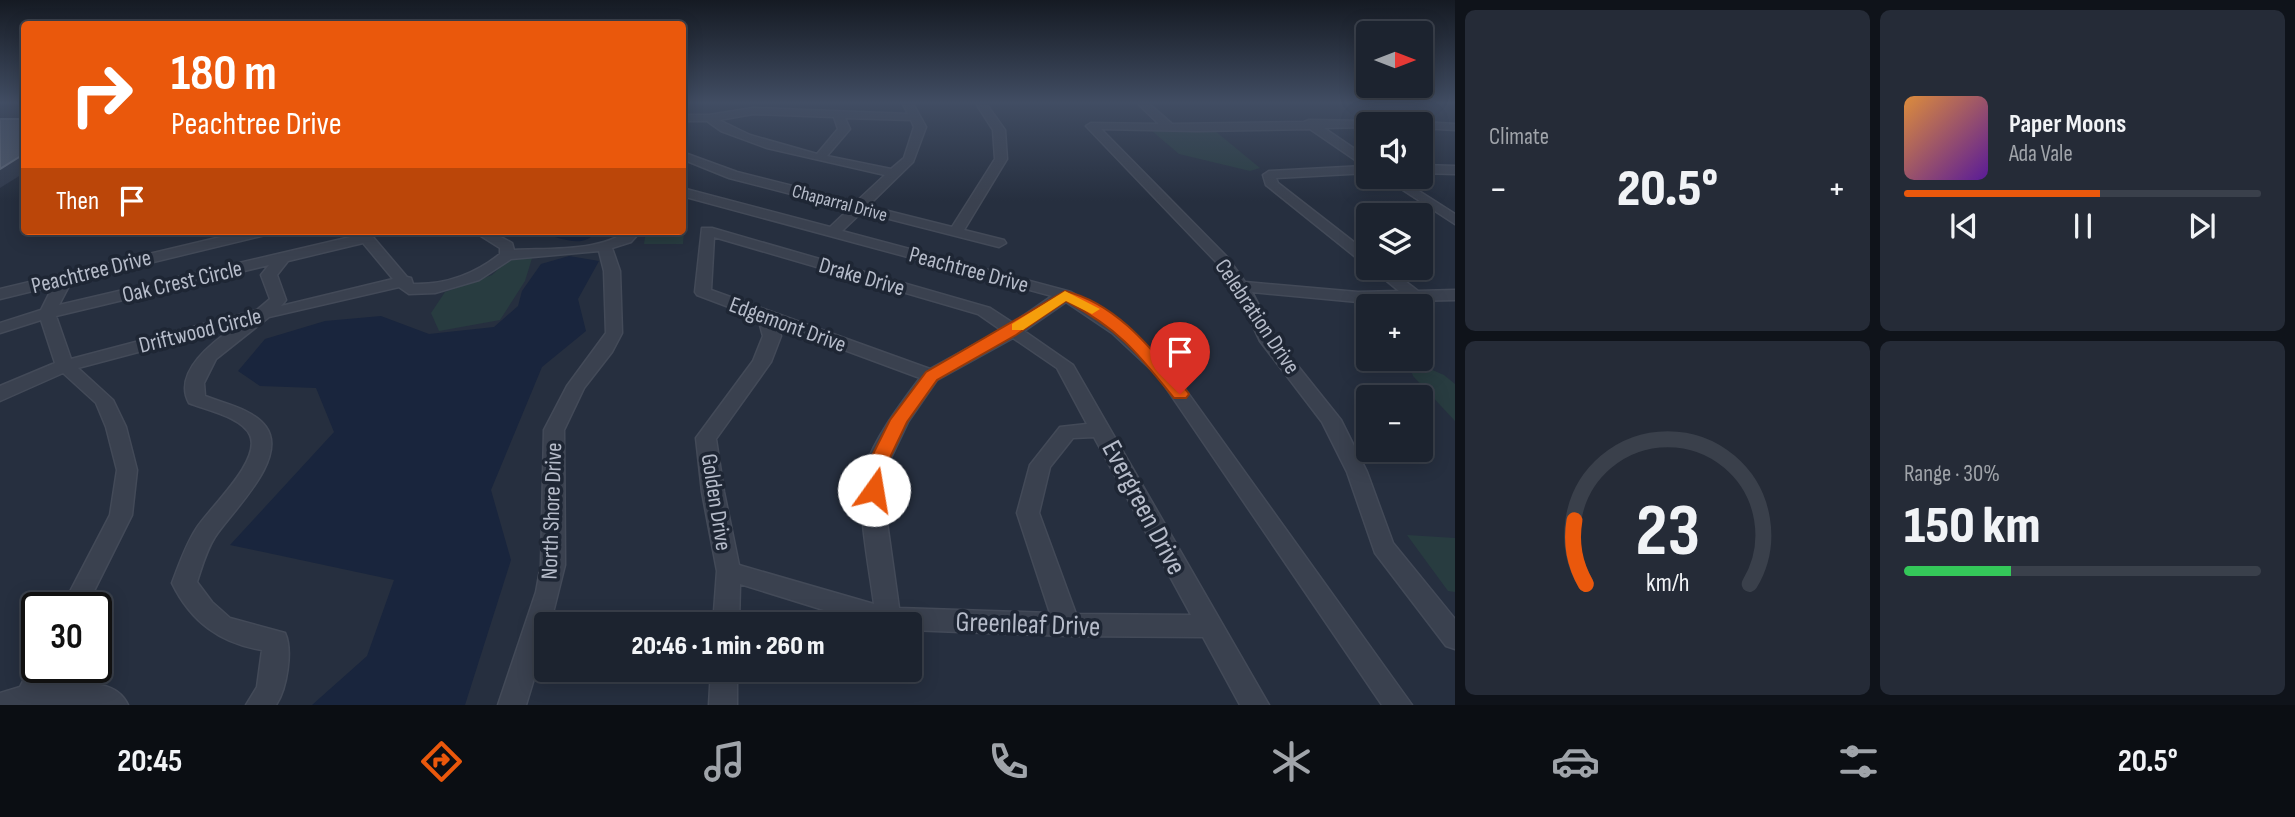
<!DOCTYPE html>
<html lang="en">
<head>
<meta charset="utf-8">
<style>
  :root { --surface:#1c232f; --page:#252b37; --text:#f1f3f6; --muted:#a0a4aa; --line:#3a404b; --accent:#ea580c }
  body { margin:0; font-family:"Sofia Sans Condensed",sans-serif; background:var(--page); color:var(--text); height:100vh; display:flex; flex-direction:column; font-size:26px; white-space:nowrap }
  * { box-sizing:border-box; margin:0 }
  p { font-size:23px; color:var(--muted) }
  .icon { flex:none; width:38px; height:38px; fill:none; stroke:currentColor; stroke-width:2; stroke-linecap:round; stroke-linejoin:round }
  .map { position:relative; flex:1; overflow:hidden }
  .panel { display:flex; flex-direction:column; gap:10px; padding:10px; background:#0f131a; width:840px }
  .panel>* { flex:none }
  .guide { position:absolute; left:21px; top:21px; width:665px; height:214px; border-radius:7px; box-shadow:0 4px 18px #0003,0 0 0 2px var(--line); background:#ea580c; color:#fff; overflow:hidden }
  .needle { width:46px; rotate:90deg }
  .tools { position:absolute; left:1356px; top:21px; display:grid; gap:14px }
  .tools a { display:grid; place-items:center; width:77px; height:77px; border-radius:7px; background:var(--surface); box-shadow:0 4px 18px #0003,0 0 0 2px var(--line); font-size:35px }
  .speed { position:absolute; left:21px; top:592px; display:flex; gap:14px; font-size:35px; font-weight:700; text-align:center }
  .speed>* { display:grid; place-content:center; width:91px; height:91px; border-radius:50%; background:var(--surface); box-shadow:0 4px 18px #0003,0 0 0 2px var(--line); line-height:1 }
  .speed .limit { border:4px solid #111; border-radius:10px; background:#fff; color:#111 }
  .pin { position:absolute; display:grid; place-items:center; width:60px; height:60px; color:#fff; margin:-72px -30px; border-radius:50% 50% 50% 0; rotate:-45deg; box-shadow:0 0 7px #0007 }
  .pin .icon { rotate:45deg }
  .me { position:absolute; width:77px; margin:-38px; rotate:13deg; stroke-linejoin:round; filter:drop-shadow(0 0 5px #0008) }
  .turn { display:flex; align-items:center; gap:24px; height:147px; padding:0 35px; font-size:32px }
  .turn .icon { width:91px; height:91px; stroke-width:2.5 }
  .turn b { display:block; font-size:49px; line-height:60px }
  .then { display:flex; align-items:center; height:66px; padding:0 35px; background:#0003; gap:14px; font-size:26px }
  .big { font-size:52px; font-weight:800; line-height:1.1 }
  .panel .tile { flex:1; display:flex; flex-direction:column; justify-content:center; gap:10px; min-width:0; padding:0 24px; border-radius:10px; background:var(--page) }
  .panel .dial { align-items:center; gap:0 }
  .dial svg { height:182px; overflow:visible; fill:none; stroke:var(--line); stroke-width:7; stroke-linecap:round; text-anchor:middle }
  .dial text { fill:var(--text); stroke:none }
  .song { display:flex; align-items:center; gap:21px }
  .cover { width:84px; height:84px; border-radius:10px; background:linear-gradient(135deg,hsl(30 70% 55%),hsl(270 70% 35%)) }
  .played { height:7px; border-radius:4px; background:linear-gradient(90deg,var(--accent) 55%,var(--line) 55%) }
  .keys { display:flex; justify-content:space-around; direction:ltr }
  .heat { display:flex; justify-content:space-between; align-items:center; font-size:38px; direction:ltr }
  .charge { height:10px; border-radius:5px; background:linear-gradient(90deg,#34c759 30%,var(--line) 0) }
  .panel .tiles { flex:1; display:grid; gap:10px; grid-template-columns:repeat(2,1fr) }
  .trip { position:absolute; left:534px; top:612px; width:388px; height:70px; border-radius:7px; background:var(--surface); box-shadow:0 4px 18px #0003,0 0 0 2px var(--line); font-weight:800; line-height:70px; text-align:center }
  .dock { display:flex; height:112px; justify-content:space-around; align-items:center; background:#0b0e13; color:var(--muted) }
  .dock .icon { width:49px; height:49px }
  .dock .selected { color:var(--accent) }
  .dock b { font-size:32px; color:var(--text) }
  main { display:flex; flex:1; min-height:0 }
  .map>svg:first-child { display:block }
  .green { fill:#283c40 }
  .water { fill:#19253d }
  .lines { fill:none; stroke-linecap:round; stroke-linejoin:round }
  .street-casing { stroke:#434a58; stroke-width:3 }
  .street { fill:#3a414f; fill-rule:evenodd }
  .shaded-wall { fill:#313a4c }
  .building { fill:#4d5769; stroke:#5e6778; stroke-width:2 }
  .route { fill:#ea580c; stroke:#983908; stroke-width:2 }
  .slow { fill:#f59e0b }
  .labels { text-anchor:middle; stroke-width:7; stroke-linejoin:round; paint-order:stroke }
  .far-street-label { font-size:19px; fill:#b6bcca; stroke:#1e2634 }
  .street-label { font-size:23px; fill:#b6bcca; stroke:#1e2634 }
  .near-street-label { font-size:28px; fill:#b6bcca; stroke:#1e2634 }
</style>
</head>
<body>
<main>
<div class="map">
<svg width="1455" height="705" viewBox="0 0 1455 705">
  <rect width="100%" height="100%" fill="#262f3f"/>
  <path class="green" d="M1214,130L1260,168L1250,171L1179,154L1152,131Z
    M646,231H684L683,244H644Z
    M533,255L525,281L500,320L439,331L431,313L445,292L492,275L510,258Z
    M1407,359L1444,375L1455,384V421L1413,376Z
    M1407,535L1455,538V592L1448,591Z"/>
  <path class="water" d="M525,231H596C584,251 558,236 541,234C534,234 531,236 525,231Z
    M569,256L599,261L578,299L586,331L542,367L491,490L511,560L465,705H312L367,656L394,580L230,545L334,432L316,388L260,386L238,371L265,339L325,321L381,316L429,334L494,327L518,306L522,291L541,264Z"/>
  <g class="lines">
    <defs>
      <path id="street" d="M902,102H912L926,127L913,162L868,206L952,227L995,159L993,130L975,102H985L1005,130L1007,159L964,230L1004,240L1006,243L999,247L862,212L842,231L1071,292L1124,325L1170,368L1412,705H1382L1158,376L1112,333L1066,302L1024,331L1073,365L1269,705H1240L1203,637L1067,636L910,630V625H872L740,584L739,625H713L717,571L702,492L696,438L753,361L763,336L758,318L697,295L695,292L702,228H712L990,308L1013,323L1052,296L682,196V188L830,227L849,209L729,178L682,159V152L737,172L856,202L885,175L767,148L721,131L707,121H682V115H709L753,108L908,114ZM753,114L834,117L838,129L817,154L750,135L719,120ZM845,118L911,120L914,127L904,158L891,169L827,156L850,129ZM714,237L978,314L1001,330L930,369L711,290ZM777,325L920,378C899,406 876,436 864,470C855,497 870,572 874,604L739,565L724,492L716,439L771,362L781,336ZM1013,338L1057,368L1087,424L1060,427L1030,465L1017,513L1050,613L899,608L885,508L884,472L908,422L937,380ZM1094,437L1191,615L1076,614L1039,513L1050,467L1073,438Z
        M1136,102H1147L1172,124L1304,122L1309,120L1368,121L1373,124H1368V127L1324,128L1368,158V173L1276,178L1278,183L1368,253V264L1363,263L1266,185L1263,175L1269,171L1364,166L1310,129L1197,131L1101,129L1228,258L1245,282L1358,292L1399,291L1371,268H1388L1418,291L1455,290V300L1358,302L1252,292L1277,340L1341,420L1367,472L1393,543L1455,619V649L1446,646L1375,553L1347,472L1322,422L1260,341L1239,296L1218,264L1086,126L1091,123L1159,124Z
        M1421,122L1455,124V130L1421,128V124H1416Z
        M1421,165L1455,166V174L1421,173Z
        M1383,177H1397L1455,214V224Z
        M246,231H271L269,234L71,282L59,305L359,235L358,231H372L373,237L407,277L411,278L413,284C445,285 475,274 500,254V248L473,231H490L512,243L514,250C545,248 602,252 626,231H641L631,242L612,248L620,271L622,333L612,352L584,388L564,430L565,565L550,625H546V639L526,705H498L536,592L541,565L544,430L567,386L606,333L604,271L599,251L511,259L479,280L435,293L409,294L399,287L269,317L216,359L204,383L205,396C225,404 253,409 266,427C289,459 231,512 215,537C206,551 202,567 197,582L212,602L230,618L285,633C293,650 287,689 276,705H246L257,687L262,650C220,643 191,622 172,583C179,565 185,546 196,529C209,508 262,461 250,435C242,417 206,410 189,403C172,372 214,341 236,326L78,368L113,400L126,427L137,470L132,515L86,607H62L110,515L117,470L106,427L96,403L63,373L0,401V386L55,363L41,320L0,333V323L41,310L53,286L0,299V289L59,275L67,270L73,272ZM363,243L393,279L281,306L286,300L277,275L288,261ZM269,265L261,275L270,299L257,310L71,359L56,316Z
        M35,658H37V667H57L49,684C76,685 115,676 128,705H0V693L20,687Z
        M711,670H737V705H709Z"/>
    </defs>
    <use href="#street" class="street-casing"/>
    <use href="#street" class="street"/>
  </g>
  <path class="shaded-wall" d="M24,154V173L0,188V169Z"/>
  <path class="building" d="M0,119H24V154L0,169Z"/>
  <linearGradient id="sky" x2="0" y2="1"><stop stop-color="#151a23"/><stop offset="0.51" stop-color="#414d63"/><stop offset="1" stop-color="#414d63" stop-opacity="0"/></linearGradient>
  <rect width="1455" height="201" fill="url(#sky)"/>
  <path class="route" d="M1065,291C1118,304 1153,351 1186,390L1189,394L1186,398H1174C1136,351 1120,330 1066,301L1016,335L937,380L907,422L883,472L881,495H867L864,472L890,420L926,372Z"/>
  <path class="slow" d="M1065,291L1100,309L1092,314L1066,301L1023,330H1012V324Z"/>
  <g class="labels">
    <g class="far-street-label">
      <text transform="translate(840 202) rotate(15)" y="7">Chaparral Drive</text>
    </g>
    <g class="street-label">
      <text transform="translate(969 269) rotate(15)" y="8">Peachtree Drive</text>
      <text transform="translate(91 271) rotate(-14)" y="8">Peachtree Drive</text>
      <text transform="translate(862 276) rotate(16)" y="8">Drake Drive</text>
      <text transform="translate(182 281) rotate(-13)" y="8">Oak Crest Circle</text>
      <text transform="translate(1258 316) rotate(56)" y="8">Celebration Drive</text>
      <text transform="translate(788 324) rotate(20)" y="8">Edgemont Drive</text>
      <text transform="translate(200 330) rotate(-14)" y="8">Driftwood Circle</text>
      <text transform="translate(717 502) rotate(81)" y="8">Golden Drive</text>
      <text transform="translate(551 511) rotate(-88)" y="8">North Shore Drive</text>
    </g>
    <g class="near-street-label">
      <text transform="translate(1145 507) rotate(62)" y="10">Evergreen Drive</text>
      <text transform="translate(1028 623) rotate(2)" y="10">Greenleaf Drive</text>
    </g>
  </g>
</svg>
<div class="tools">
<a><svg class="needle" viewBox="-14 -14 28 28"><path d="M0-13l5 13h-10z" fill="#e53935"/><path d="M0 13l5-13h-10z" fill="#a0a4aa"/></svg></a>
<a><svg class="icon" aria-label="sound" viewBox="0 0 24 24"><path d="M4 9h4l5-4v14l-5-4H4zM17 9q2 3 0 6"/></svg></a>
<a><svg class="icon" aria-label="layers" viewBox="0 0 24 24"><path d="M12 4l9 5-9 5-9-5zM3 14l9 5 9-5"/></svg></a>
<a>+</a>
<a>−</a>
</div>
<div class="speed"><div class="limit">30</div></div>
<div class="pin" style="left:1180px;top:394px;background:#d93025"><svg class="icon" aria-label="arrive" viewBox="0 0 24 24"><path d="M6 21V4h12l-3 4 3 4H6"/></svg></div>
<svg class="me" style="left:874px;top:490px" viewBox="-20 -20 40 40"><circle r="19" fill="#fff"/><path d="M0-13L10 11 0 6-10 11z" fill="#ea580c"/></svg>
<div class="trip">20:46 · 1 min · 260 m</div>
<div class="guide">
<div class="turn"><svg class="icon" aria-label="right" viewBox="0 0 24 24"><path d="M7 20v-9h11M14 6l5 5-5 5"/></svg><div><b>180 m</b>Peachtree Drive</div></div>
<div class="then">Then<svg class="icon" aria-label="arrive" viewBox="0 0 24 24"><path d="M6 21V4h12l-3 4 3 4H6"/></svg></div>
</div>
</div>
<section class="panel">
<div class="tiles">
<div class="tile"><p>Climate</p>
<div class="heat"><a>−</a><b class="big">20.5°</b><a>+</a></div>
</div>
<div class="tile">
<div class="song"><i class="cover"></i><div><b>Paper Moons</b><p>Ada Vale</p></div></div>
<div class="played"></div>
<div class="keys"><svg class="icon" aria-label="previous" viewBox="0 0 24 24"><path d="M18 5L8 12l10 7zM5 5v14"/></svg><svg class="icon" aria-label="pause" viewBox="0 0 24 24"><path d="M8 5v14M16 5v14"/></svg><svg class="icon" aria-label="next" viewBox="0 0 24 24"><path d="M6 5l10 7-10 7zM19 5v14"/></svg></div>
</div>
<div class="tile dial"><svg viewBox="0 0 100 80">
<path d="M14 69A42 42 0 1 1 86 69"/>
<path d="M14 69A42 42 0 0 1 9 41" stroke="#ea580c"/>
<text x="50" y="56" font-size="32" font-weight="700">23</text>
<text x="50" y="72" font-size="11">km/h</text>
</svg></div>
<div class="tile"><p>Range · 30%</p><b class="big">150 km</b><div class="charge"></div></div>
</div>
</section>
</main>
<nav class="dock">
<b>20:45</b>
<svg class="icon selected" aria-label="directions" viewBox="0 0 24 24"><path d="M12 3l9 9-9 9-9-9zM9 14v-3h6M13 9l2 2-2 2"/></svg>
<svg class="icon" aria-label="music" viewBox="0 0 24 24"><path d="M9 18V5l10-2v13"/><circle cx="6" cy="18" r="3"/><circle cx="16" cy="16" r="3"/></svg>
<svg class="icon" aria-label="phone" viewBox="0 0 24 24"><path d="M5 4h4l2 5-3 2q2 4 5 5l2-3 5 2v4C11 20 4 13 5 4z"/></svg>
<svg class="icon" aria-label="climate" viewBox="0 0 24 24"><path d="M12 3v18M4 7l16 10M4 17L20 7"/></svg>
<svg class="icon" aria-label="car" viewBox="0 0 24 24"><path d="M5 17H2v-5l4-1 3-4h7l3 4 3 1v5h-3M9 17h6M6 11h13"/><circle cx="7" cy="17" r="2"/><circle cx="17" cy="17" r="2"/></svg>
<svg class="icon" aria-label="filters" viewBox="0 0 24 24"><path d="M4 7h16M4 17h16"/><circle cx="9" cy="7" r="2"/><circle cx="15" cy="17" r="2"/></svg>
<b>20.5°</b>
</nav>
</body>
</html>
